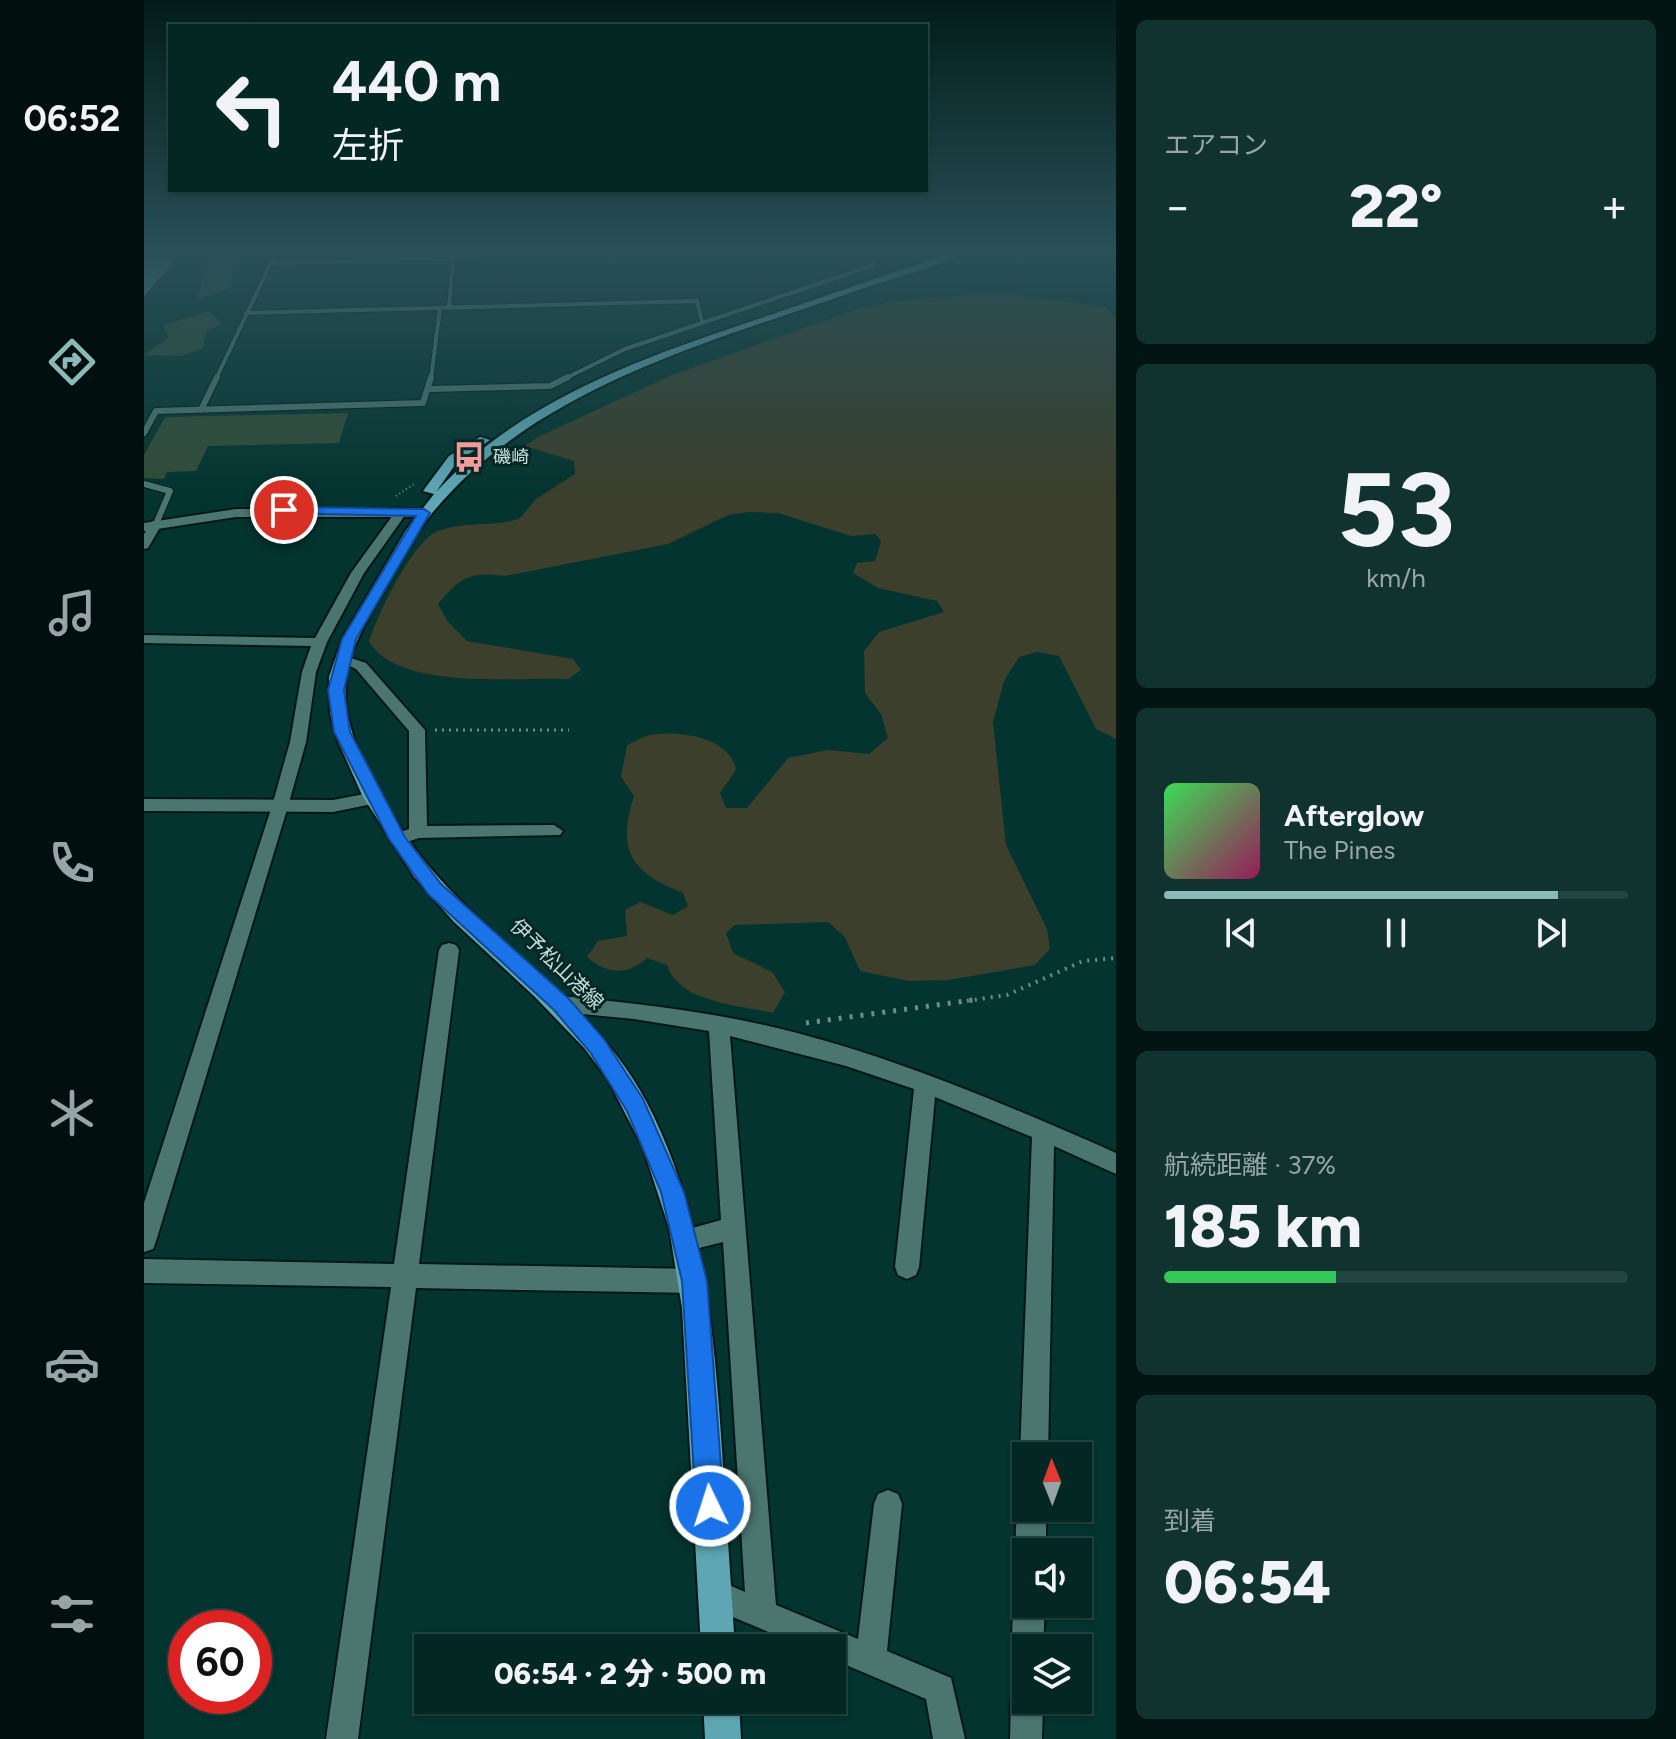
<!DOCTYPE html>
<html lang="ja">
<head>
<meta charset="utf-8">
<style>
  :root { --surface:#032723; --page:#113330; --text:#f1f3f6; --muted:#97a5a6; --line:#244441; --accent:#8bbbb9 }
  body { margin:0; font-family:Figtree,"Noto Sans JP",sans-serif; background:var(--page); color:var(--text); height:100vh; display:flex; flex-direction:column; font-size:30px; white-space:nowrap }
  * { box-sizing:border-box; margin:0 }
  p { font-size:26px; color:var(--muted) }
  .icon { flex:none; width:44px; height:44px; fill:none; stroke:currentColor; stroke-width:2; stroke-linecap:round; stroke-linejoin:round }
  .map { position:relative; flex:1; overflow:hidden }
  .side { display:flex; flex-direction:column; gap:20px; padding:20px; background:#021513; width:560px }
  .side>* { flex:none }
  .banner { position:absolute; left:24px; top:24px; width:760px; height:168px; border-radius:0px; box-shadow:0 2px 6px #0004,0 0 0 2px var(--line); background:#032723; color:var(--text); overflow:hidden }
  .needle { width:52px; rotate:359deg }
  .controls { position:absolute; left:868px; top:1442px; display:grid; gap:16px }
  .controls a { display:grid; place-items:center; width:80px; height:80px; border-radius:0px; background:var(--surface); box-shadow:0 2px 6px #0004,0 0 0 2px var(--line); font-size:40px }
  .speed { position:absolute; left:24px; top:1610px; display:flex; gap:16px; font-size:40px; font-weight:700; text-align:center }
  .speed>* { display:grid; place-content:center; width:104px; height:104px; border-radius:50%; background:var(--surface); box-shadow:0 2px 6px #0004,0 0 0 2px var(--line); line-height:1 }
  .speed .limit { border:12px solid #d22; background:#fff; color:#111 }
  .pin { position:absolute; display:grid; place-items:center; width:68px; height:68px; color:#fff; margin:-34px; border:4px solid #fff; border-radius:50%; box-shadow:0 2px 8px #0007 }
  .me { position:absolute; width:88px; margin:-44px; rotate:356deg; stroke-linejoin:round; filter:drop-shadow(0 0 6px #0008) }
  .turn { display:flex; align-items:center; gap:28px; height:168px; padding:0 32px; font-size:36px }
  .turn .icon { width:104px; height:104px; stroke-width:2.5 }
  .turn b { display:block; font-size:56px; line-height:68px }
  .big { font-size:60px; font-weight:800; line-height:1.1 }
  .side .card { flex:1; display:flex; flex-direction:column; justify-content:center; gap:12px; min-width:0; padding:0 28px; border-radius:12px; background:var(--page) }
  .side .dial { align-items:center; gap:0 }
  .dial b { font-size:104px; line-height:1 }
  .song { display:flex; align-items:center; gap:24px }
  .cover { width:96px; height:96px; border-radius:12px; background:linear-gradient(135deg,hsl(130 70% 55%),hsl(330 70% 35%)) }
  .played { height:8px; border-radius:4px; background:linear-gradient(90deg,var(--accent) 85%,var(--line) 85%) }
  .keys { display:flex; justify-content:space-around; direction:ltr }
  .heat { display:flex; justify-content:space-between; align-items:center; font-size:44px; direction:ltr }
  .charge { height:12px; border-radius:6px; background:linear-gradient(90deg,#34c759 37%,var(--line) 0) }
  .trip { position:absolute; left:270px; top:1634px; width:432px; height:80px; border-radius:0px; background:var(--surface); box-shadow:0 2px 6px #0004,0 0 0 2px var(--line); font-weight:800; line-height:80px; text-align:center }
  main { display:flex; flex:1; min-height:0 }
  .dock { display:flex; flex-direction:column; width:144px; justify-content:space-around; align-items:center; background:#01100e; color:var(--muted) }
  .dock .icon { width:56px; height:56px }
  .dock .on { color:var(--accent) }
  .dock b { font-size:36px; color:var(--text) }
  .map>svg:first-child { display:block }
  .green { fill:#3b3f2c }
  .water { fill:#6b8097 }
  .building { fill:#314c37 }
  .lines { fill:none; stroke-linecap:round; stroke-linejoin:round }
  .service-far1-casing { stroke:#031816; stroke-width:6 }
  .service-casing { stroke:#031816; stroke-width:8 }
  .minor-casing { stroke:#031816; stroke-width:4 }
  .tertiary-casing { stroke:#031816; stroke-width:4 }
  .primary-casing { stroke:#031816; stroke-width:4 }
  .path-far3 { stroke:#6c8e8a; stroke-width:2; stroke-dasharray:1 3; stroke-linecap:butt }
  .path-far2 { stroke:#6c8e8a; stroke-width:3; stroke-dasharray:2 5; stroke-linecap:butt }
  .path-far1 { stroke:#6c8e8a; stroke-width:4; stroke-dasharray:2 6; stroke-linecap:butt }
  .path { stroke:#6c8e8a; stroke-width:5; stroke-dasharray:3 8; stroke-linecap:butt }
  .service-far1 { stroke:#4b7670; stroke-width:4 }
  .service { stroke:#4b7670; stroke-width:6 }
  .minor { fill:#4b7670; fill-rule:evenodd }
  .tertiary { fill:#4b7670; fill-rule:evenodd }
  .primary { fill:#5ea6b3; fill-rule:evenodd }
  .route { fill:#1a73e8; stroke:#114b97; stroke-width:2 }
  .labels { text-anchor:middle; stroke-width:6; stroke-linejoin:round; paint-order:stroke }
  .far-poi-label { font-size:18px; fill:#c8deda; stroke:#062824; text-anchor:start }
  .street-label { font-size:20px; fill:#c8deda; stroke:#062824 }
</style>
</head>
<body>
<main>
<nav class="dock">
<b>06:52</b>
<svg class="icon on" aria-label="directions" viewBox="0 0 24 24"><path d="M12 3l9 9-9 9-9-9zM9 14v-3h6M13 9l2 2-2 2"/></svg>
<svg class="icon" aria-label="music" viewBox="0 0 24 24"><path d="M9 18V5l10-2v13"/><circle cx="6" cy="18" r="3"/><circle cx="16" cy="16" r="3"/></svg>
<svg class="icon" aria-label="phone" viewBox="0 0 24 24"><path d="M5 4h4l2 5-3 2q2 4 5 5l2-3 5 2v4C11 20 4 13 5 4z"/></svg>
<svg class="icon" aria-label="climate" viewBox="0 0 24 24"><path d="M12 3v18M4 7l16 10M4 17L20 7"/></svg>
<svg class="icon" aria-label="car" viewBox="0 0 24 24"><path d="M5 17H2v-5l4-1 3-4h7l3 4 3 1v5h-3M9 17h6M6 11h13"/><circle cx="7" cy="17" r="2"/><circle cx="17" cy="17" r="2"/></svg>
<svg class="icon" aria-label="filters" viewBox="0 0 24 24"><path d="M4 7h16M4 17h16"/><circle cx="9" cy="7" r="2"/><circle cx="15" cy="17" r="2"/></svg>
</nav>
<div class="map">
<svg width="972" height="1739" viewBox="0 0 972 1739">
  <rect width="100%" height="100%" fill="#04342f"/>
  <path class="green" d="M855,293L962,307L972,319V739L952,729L915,656L893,652L875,657L860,681L849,722L862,845L903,929L906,949L891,965L804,980L765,981L716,971L701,937L684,922L591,925L582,933L589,953L628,972L641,992L629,1013C595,1005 535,1003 523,965L503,958C484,976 462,974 443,957L454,941L483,936L481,910L496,902L529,915L544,906L539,893C488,873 472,852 490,796L477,777L483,745C490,742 499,736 507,735C535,730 586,737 592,770L576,793L582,808H603L644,758L684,750L725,754L744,738L737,714L721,693L720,651L735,632L800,612L793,601L734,588L709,573L713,563L731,561L737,541L731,534L707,536L634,513L605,512L584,515L524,544L361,576C324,572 317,577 294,604L304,622L323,641L429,659L437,670L424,679C370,677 256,691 225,642C232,617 269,540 294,531C320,521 348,527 375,519L392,499L431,474L430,461L381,446L396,436L528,375L717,308L758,300Z"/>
  <path class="water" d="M45,250L34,257L0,296V251Z"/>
  <path class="building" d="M89,260L87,288L54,299L62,265Z
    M66,311L77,324L63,331L58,349L37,356L0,355L24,338L20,325Z
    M204,413L195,443L64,446L52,471L23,472L20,479L0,478V455L21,417Z"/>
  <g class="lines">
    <defs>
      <path id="service-far1" d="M127,263L651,250
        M305,308L310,250
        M102,313L553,301L558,322
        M72,379L133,250
        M287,379L296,308
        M420,379L481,349L730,265L719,250"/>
      <path id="service" d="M286,389L406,386L424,377
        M57,410L73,377
        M0,433L12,411L279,403L287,377
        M0,484L26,491L12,524"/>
      <path id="minor" d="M254,508L264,511L220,573L183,642L172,672L162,742L144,806L12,1241L9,1249L0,1252V1203L128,806L146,742L158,672L167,646L0,643V635L171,638L207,573Z
        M8,521L18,524L4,548L0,549V534Z
        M198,655L222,663L281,730L283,826L410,825L419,831L416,835L275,838L254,845L248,843L245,839L248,835L265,829V731L212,669L191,659Z
        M305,943L312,945L315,950L275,1264L551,1269L560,1273L563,1281L560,1289L551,1293L272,1288L214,1739H182L247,1287L0,1283V1259L250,1264L295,950L298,945Z
        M417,996C470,1001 523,1007 575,1016C710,1039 847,1098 972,1153V1174L910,1146L904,1456H882V1466L876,1456L888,1137L791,1097L775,1267L772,1275L763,1279L754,1275L751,1267L770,1089L702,1066L586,1036L632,1605L714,1639L730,1504L734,1494L744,1490L754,1494L758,1504L743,1651L807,1678L821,1739H789L782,1699L688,1659V1648H663L560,1605L556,1594L560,1583L571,1579L601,1592L579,1242L543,1251L534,1248L531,1240L534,1232L577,1220L565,1031L490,1019L417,1012L410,1010L407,1004L410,998Z
        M882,1496V1508H902V1552H882V1565L877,1562C869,1544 871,1516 878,1498Z
        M882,1591V1604H901L899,1648H882V1663L873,1659C865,1640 868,1612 875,1593Z
        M882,1685V1700H899L898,1739H866L867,1700L872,1689Z"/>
      <path id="tertiary" d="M92,509H280L287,513L280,517H92L0,531V523Z
        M231,792L240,798L238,802L189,812L0,811V799L189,800Z"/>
      <path id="primary" d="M814,250H828C792,268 750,278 712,291C564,343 394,386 289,512C271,533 259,560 244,584C230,609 214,633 206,660C189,715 223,773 251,819C317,929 441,987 502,1101C559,1210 570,1328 578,1449C582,1516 587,1582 591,1648H557L538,1308L525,1228L499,1148L464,1080L441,1049L391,997L310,922L270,877L218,795L193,739L186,713L185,677L198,639L262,530L290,494L279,491L305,456L336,437L346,440L313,462L292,492C378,398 506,355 623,316C687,294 751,272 814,250Z
        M559,1700H595L597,1739H561Z"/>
    </defs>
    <use href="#service-far1" class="service-far1-casing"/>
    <use href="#service" class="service-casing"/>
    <use href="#minor" class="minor-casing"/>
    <use href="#tertiary" class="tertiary-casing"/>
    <use href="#primary" class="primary-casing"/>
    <path class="path-far3" d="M252,496L270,484"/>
    <path class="path-far2" d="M291,730H425"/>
    <path class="path-far1" d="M815,1002L863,995L939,961L972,958"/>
    <path class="path" d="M662,1023L829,1000"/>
    <use href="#service-far1" class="service-far1"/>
    <use href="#service" class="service"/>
    <use href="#minor" class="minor"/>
    <use href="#tertiary" class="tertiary"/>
    <use href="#primary" class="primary"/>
  </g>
  <linearGradient id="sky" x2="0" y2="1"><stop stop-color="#021d1a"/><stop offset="0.51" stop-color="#295058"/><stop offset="1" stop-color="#295058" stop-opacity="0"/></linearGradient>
  <rect width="972" height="494" fill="url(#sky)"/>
  <path class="route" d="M140,507L280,509L286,513L212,639L200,690L206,732L261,837L297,884L424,998L460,1039L499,1099L540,1192L563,1281L580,1506L576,1516L566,1521L556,1516L552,1506L538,1281L517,1192L483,1111L446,1052L409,1009L284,894L245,839L190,732L184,690L198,639L272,516L135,513L134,510Z"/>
  <defs>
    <symbol id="bus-bare" viewBox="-9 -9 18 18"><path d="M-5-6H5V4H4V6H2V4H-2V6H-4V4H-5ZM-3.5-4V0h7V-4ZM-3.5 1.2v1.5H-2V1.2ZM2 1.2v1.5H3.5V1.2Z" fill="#f59b9c" stroke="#062824" stroke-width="2.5" paint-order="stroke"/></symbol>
  </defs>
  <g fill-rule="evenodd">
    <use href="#bus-bare" x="303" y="435" width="44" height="44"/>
  </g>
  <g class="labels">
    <g class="far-poi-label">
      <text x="349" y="463">磯崎</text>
    </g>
    <g class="street-label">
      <text transform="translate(413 964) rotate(44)" y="7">伊予松山港線</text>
    </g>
  </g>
</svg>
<div class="controls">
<a><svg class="needle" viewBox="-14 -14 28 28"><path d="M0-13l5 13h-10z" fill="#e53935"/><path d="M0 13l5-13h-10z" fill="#97a5a6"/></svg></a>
<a><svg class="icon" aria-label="sound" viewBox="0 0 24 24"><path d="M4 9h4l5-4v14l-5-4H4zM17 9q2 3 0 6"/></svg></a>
<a><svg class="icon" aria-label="layers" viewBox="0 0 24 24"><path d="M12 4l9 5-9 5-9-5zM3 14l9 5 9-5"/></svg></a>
</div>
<div class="speed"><div class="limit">60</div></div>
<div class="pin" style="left:140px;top:510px;background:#d93025"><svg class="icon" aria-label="arrive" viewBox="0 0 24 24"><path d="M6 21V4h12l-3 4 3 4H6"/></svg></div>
<svg class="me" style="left:566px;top:1506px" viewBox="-20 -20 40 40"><circle r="17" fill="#1a73e8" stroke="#fff" stroke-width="3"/><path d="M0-11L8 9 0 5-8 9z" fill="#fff"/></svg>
<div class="trip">06:54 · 2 分 · 500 m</div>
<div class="banner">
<div class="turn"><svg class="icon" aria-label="left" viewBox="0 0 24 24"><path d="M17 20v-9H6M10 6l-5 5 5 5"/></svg><div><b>440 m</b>左折</div></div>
</div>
</div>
<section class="side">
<div class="card"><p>エアコン</p>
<div class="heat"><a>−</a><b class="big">22°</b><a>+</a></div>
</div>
<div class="card dial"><b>53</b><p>km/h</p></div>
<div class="card">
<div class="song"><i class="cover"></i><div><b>Afterglow</b><p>The Pines</p></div></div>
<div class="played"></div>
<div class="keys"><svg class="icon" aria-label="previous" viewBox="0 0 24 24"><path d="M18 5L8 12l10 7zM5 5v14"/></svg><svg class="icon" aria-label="pause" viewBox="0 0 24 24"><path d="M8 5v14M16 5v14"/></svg><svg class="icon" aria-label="next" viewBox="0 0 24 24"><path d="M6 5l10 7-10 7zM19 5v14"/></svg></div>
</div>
<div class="card"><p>航続距離 · 37%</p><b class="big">185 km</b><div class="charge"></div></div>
<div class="card"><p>到着</p><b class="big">06:54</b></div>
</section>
</main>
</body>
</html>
